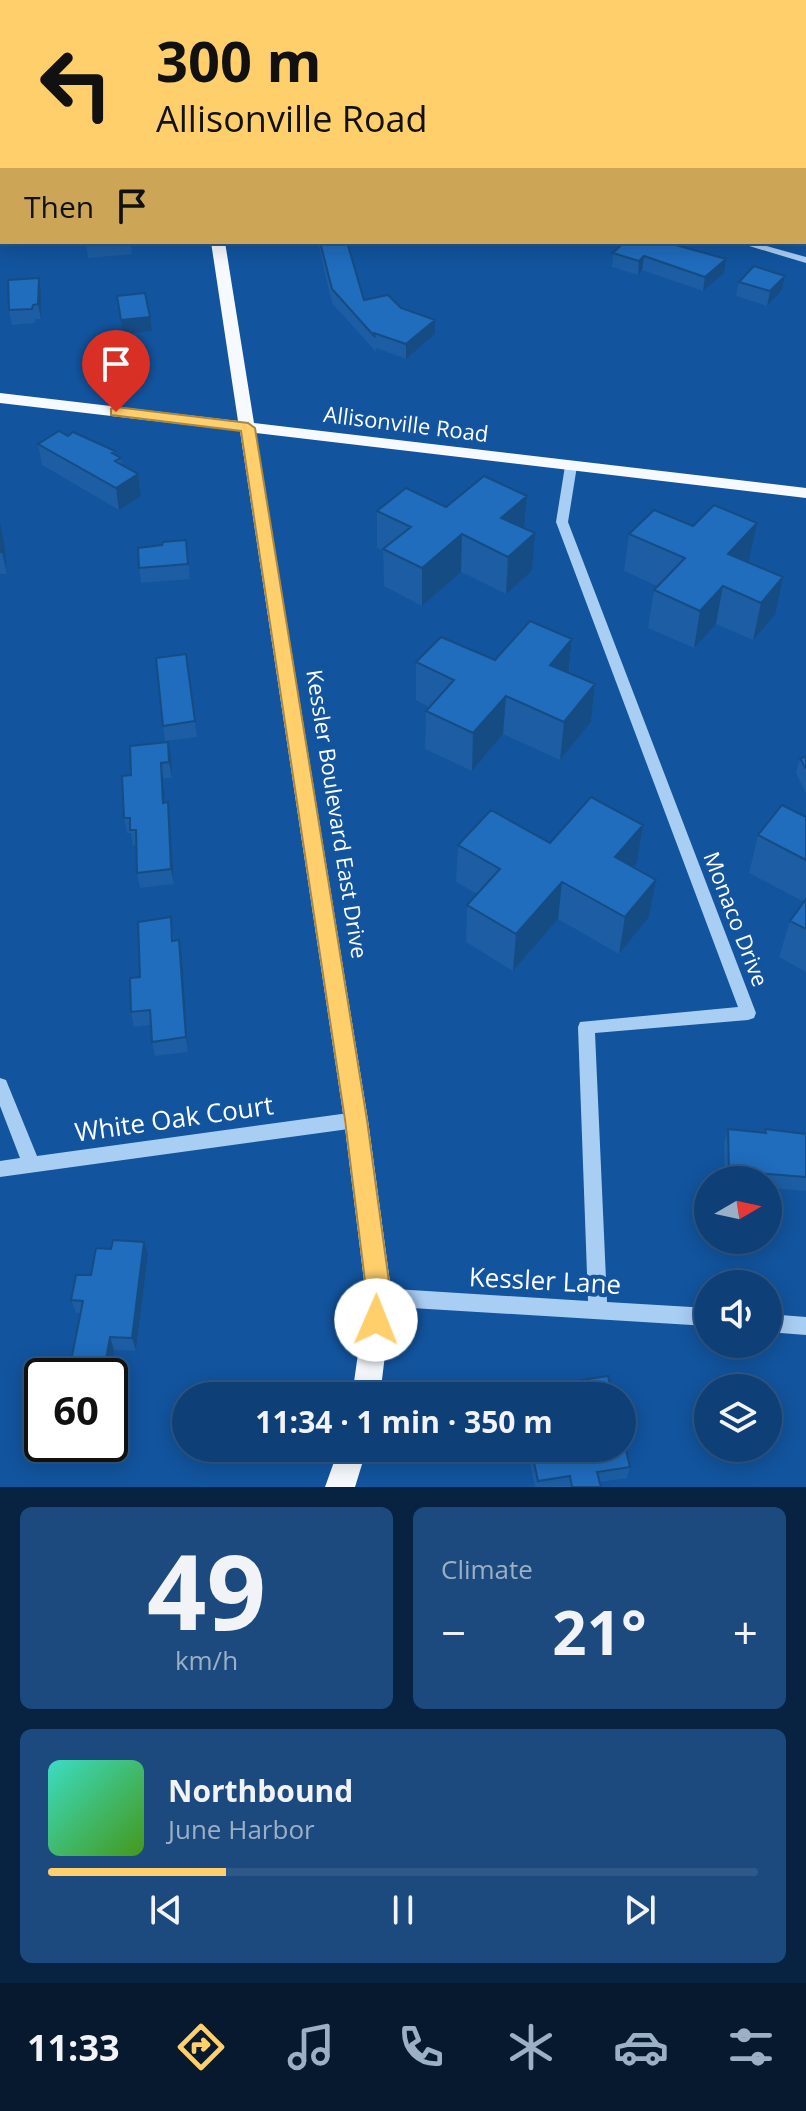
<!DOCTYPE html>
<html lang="en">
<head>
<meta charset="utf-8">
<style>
  :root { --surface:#0e3f76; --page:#1c4a7e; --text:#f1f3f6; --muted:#9bafc5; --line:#2e5888; --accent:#ffcf6c }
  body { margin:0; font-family:"Open Sans",sans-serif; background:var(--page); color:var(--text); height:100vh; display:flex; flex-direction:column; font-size:30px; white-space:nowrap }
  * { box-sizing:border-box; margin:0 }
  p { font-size:26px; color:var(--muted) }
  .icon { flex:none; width:44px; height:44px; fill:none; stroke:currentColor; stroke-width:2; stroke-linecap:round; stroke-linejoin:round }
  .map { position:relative; height:1487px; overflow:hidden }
  .drawer { display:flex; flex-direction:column; gap:20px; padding:20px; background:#082341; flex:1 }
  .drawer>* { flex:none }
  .hud { position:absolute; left:0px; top:0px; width:806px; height:244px; box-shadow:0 4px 20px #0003,0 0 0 2px var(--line); background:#ffcf6c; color:#111; overflow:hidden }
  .needle { width:52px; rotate:81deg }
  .tools { position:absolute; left:694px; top:1166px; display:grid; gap:16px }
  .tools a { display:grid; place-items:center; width:88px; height:88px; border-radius:50%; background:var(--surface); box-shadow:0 4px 20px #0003,0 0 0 2px var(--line); font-size:40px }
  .speed { position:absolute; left:24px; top:1358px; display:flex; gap:16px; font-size:40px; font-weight:700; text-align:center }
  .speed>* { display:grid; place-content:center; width:104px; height:104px; border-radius:50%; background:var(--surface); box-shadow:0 4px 20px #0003,0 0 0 2px var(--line); line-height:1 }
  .speed .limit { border:4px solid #111; border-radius:12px; background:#fff; color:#111 }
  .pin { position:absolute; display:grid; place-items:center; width:68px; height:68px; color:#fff; margin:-82px -34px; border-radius:50% 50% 50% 0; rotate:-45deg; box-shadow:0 0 8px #0007 }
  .pin .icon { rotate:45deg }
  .me { position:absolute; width:88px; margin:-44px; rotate:1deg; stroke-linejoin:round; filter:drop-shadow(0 0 6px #0008) }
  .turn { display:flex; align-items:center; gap:28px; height:168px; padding:0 24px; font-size:36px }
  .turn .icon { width:104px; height:104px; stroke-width:2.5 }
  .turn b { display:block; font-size:56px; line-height:68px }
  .then { display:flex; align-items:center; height:76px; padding:0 24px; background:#0003; gap:16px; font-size:30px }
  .big { font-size:60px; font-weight:700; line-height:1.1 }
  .drawer .tile { flex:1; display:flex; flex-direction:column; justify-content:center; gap:12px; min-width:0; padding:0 28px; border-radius:12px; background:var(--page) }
  .drawer .dial { align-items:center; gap:0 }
  .dial b { font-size:104px; line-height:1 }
  .song { display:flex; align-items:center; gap:24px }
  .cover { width:96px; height:96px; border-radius:12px; background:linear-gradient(135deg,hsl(170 70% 55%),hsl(100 70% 35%)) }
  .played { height:8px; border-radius:4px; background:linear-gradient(90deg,var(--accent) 25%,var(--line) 25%) }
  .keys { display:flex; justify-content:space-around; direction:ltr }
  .heat { display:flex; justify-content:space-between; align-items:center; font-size:44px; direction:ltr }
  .drawer .tiles { flex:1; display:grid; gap:20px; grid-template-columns:1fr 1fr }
  .tile:last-child { grid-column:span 2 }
  .trip { position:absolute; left:172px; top:1382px; width:464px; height:80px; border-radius:40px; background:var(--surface); box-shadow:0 4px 20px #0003,0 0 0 2px var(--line); font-weight:700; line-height:80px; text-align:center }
  .tab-bar { display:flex; height:128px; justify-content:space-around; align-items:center; background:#06192f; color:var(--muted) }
  .tab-bar .icon { width:56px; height:56px }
  .tab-bar .active { color:var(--accent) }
  .tab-bar b { font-size:36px; color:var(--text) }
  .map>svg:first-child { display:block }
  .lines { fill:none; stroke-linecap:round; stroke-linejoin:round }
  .minor { fill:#a9cef4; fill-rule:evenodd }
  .major { fill:#f6faff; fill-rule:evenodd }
  .wall { fill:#1c5da3 }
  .shaded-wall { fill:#164c84 }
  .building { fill:#206cbd; stroke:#164c84; stroke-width:2 }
  .route { fill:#ffcf6c; stroke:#a68746; stroke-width:2 }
  .labels { text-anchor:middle; stroke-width:8; stroke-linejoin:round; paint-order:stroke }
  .street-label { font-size:22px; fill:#fff; stroke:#12549e }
  .near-street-label { font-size:26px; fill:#fff; stroke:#12549e }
</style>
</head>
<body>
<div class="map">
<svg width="806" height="1487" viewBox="0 0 806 1487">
  <rect width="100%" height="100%" fill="#12549e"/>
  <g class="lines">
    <path class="minor" d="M0,40H2V44H0Z
      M804,40H806V44H804Z
      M0,102H2V108H0Z
      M736,242H752L806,257V263Z
      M571,463L577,466L568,522L756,1013L754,1018L748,1020L595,1033L607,1302L708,1308V1326L379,1306L372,1303L370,1297L372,1291L379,1288L588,1301L578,1027L580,1022L738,1007L556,522L565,466Z
      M0,1078L6,1080L8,1085L37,1156L356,1112L362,1115L365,1120L362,1125L356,1128L0,1177V1161L20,1158L0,1106Z
      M768,1314L806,1317V1335L768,1332Z"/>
    <path class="major" d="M176,0H186L187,2H177Z
      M211,242H225L254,423L806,488V498L256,433L368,1120L392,1297L380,1396H352L366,1297L344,1120L240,431L0,403V393L238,421Z
      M339,1448H367L355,1487H325Z"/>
  </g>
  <path class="wall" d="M2,127V162H0V128Z
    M86,242H131L132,254L88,258Z
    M318,242H347L364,300L401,308L435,334L406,359L376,348V352L332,303Z
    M554,242H571L566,246Z
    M624,242L724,273L703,291L642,270L638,275L612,267L613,253Z
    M785,276L782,290L767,306L736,296L739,282Z
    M41,292V319H35V323L12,325L9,310Z
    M68,436L115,451V454L121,458L122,465L138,474L141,496L119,510L42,465L38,444Z
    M527,496L525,528L532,571L506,594L461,572L422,606L384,586L383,551L377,548V511L446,507Z
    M0,525L5,547L7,574H0Z
    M629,534L749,560L748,562L775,615L753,640L716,624L694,648L648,628L654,590L657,586L624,571Z
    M186,540L190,579L141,583L139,568L162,545Z
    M572,639L569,673L595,684L591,722L560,760L503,734L472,771L425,749L426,711L429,707L416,700V662L495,660Z
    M186,654L197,737L165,741L163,726Z
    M168,742L172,778H163L165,803L168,802L170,817L174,884L140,888L137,873L136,845H133L131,833H127L124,818L131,775Z
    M806,757V793L796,773L800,758Z
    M806,817V972L779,957L790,921L804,902L749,873L758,835Z
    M643,825L637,863L633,867L656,880L649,917L619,954L558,919L513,971L466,942L467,905L477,894L456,882L458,845L550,843Z
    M173,932L174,941L179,940L182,955L188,1052L155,1056L152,1042L151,1025L134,1027L131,1012L140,977Z
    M728,1129L764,1133L765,1129L806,1134V1191L768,1188V1180H725L724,1143Z
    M148,1255L136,1351L114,1350L70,1366L81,1313H76L71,1300L91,1275Z
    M569,1382L613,1396H567Z
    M527,1448H622L630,1467L627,1478L600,1482L601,1487H535Z"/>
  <path class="shaded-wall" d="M3,0H36V2H2L1,13L0,1Z
    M644,256L642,270L638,275L639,261Z
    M726,259L724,273L703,291L705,277Z
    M785,276L782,290L767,306L770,291Z
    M39,278L41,292V319L38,304Z
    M150,317L152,331L123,334L121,320Z
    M435,320V334L406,359V344Z
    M138,474L141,496L119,510L116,488Z
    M527,496L524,533L501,518Z
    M757,523L749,560L725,587L723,586L716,624L694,648L700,611L728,554Z
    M0,525L5,547L7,574L2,552Z
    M535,533L532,571L506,594L508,557Z
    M462,534L461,572L422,606V568Z
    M783,577L775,615L753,640L761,603Z
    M572,639L568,677L550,665Z
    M595,684L591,722L560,760L564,722Z
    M506,696L503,734L472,771L473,733Z
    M168,742L171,757L172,778L169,762Z
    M161,763L163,778L166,818L163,803Z
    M168,802L170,817L174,884L171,869Z
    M643,825L637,863L609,895L615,857Z
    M656,880L649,917L619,954L625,917Z
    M562,882L558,919L513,971L516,934Z
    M179,940L182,955L188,1052L186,1037Z
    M144,1242L148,1255L136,1351L132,1338Z
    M110,1337L114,1350L109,1376H103Z"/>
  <path class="building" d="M2,127V148H0V128Z
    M86,242H110L86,244Z
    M320,242H347L364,300L388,295L401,308L435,320L406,344L374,333L375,337L332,289Z
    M624,242H665L726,259L705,277L644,256L639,261L613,253Z
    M754,266L785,276L770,291L739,282Z
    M39,278L38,304L33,305L32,309L9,310L8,280Z
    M145,293L150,317L121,320L117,296Z
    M59,431L68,436L73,432L115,451L112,453L121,458L115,461L138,474L116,488L38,444Z
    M484,476L527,496L501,518L535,533L508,557L462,534L422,568L383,549L411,527L377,511L406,488L446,507Z
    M714,505L757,523L728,554L783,577L761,603L723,586L700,611L654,590L685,558L629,534L654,510L693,526Z
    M0,525L2,552H0Z
    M186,540L188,564L139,568L138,548L162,545L163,542Z
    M530,621L572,639L550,665L595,684L564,722L506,696L473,733L426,711L454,680L416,662L441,637L495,660Z
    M186,654L195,721L163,726L156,658Z
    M168,742L169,762L161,763L163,803L168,802L171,869L137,873L136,830H130V818H124L122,776L131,775L130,746Z
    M806,757V769L800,758Z
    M591,797L643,825L615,857L656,880L625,917L562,882L516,934L467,905L500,869L458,845L491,810L550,843Z
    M782,805L806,817V860L758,835Z
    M806,899V929L790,921Z
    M171,917L172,941L179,940L186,1037L152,1042L150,1010L131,1012L130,978L140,977L138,922Z
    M728,1129L766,1133L765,1129L806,1134V1177L729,1171Z
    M113,1240L144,1242L132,1338L110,1337L103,1376H49L51,1365L70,1366L83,1301L71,1300L76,1275H91L96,1248L111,1249Z
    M608,1376L613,1396H572L569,1382Z
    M622,1434L630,1467L597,1472L601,1487H572L570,1476L538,1481L531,1448H622Z"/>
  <path class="route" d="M116,407L248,423L255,428L367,1120L391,1297L385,1328L376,1332L367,1328L363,1320L367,1297L345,1120L241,431L111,415V409Z"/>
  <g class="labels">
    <g class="street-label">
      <text transform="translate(406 424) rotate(7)" y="8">Allisonville Road</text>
      <text transform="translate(337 814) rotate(81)" y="8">Kessler Boulevard East Drive</text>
      <text transform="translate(736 919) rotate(69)" y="8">Monaco Drive</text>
    </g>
    <g class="near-street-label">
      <text transform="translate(174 1119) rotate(-8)" y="9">White Oak Court</text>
      <text transform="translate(545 1281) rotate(3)" y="9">Kessler Lane</text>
    </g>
  </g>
</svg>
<div class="tools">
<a><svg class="needle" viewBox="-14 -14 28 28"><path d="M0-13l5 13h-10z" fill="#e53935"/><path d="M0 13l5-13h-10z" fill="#9bafc5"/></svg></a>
<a><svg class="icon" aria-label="sound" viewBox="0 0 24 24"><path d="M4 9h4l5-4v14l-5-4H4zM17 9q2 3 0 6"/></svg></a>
<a><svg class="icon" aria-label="layers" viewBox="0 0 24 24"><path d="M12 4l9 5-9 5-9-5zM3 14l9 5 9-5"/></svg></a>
</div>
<div class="speed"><div class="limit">60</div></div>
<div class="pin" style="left:116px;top:412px;background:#d93025"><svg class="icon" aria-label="arrive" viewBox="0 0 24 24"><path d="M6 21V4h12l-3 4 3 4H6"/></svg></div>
<svg class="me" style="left:376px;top:1320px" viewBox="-20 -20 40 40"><circle r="19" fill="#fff"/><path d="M0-13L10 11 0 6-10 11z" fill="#ffcf6c"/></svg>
<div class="trip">11:34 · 1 min · 350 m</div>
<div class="hud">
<div class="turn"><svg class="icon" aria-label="left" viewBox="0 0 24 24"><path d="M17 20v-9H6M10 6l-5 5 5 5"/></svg><div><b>300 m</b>Allisonville Road</div></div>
<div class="then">Then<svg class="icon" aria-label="arrive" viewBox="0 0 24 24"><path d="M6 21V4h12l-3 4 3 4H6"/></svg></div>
</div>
</div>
<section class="drawer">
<div class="tiles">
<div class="tile dial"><b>49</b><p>km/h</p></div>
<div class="tile"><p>Climate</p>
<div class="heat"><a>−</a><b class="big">21°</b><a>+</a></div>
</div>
<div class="tile">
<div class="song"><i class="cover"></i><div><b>Northbound</b><p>June Harbor</p></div></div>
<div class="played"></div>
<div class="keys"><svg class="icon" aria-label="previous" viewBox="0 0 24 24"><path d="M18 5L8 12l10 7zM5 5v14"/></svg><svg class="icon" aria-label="pause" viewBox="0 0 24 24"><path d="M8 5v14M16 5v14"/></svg><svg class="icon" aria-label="next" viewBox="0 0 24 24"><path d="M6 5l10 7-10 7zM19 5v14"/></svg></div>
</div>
</div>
</section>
<nav class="tab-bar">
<b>11:33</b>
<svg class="icon active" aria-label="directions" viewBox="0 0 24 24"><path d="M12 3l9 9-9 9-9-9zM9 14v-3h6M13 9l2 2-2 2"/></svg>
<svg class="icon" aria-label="music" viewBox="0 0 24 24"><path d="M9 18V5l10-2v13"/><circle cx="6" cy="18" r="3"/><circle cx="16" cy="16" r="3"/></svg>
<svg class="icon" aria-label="phone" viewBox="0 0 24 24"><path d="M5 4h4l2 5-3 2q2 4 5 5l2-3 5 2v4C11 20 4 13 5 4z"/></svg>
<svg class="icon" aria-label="climate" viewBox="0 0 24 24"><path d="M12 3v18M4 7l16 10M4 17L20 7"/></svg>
<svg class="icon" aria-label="car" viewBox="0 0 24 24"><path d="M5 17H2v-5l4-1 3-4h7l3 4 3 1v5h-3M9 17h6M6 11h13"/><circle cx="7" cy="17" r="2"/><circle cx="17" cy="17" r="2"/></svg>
<svg class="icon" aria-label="filters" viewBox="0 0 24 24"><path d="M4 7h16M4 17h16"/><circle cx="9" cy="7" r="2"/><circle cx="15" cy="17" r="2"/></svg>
</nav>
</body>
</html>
